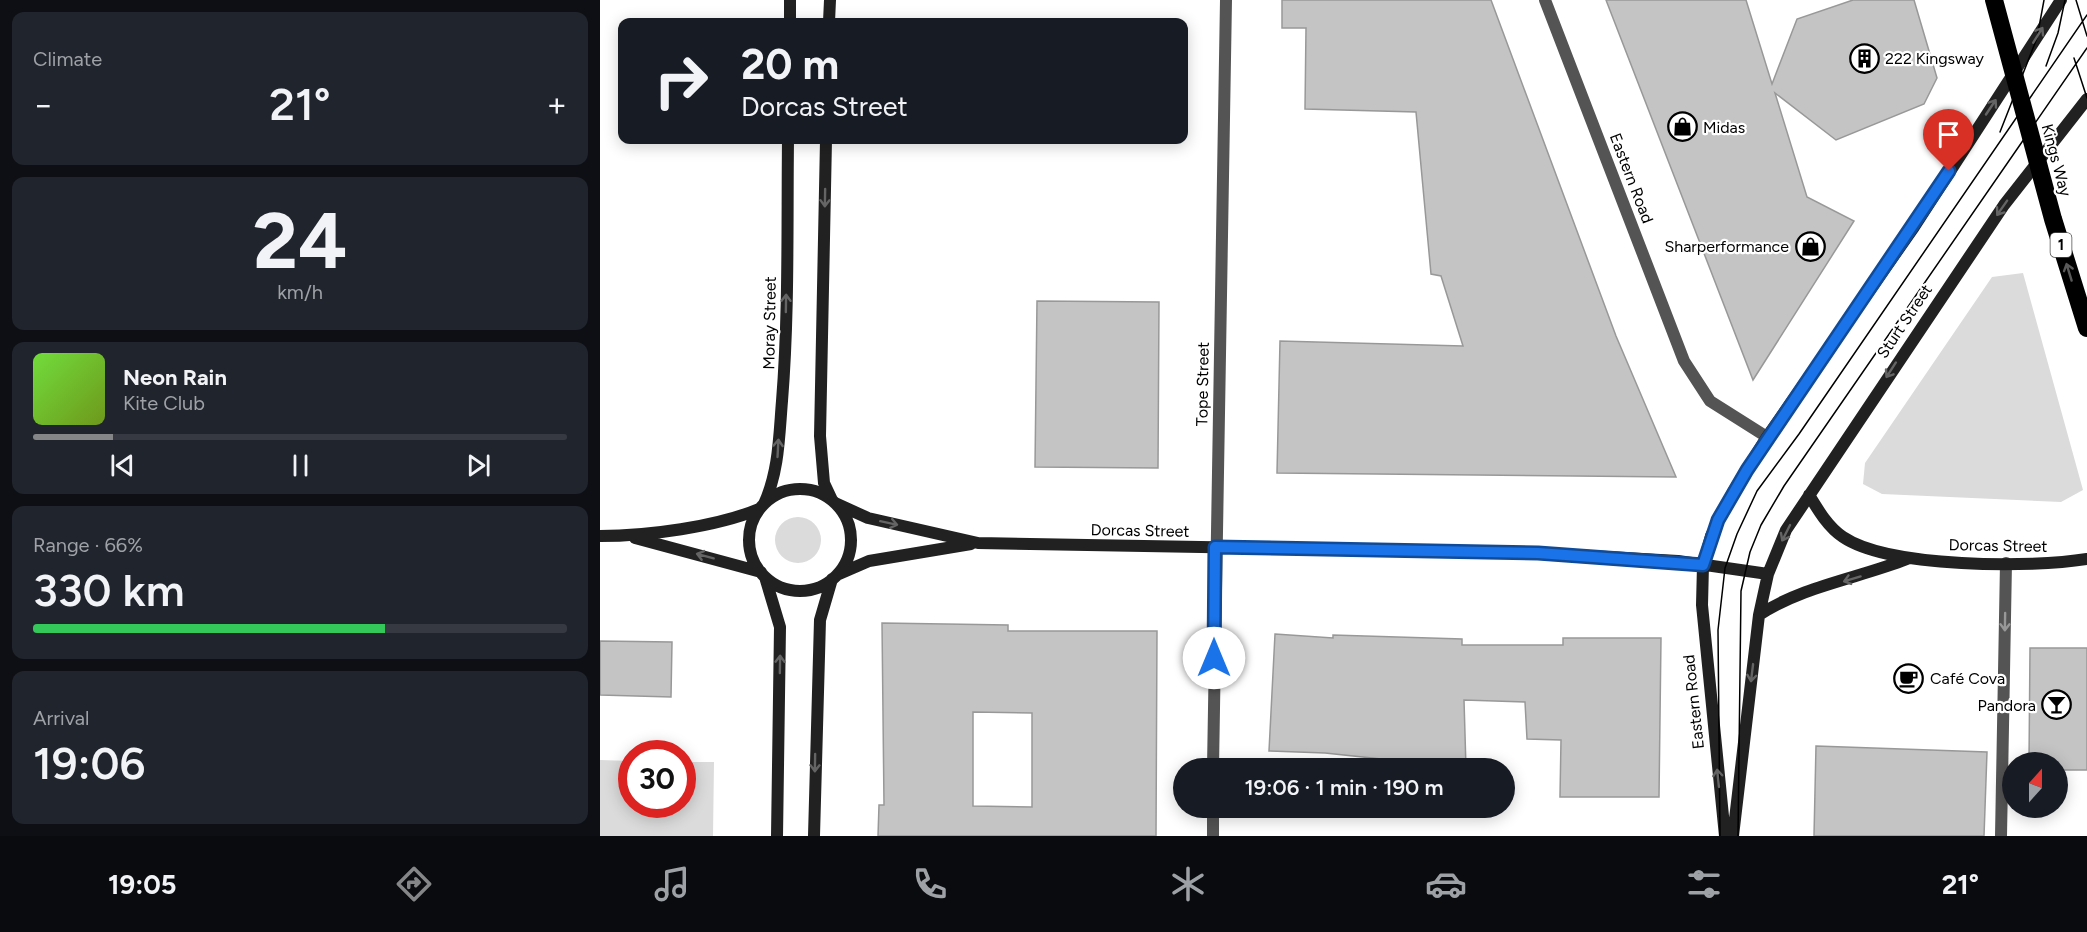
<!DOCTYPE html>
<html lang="en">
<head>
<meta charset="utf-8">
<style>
  :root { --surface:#171b24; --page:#20242c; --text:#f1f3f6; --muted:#9ea1a6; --line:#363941; --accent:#858687 }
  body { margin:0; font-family:Figtree,sans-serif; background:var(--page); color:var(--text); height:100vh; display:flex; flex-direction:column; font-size:22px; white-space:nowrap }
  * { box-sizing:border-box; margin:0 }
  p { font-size:20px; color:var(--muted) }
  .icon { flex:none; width:33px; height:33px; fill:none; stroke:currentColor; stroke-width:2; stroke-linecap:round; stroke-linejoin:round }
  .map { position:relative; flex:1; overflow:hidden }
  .details { display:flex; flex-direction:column; gap:12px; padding:12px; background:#0d0f14; width:600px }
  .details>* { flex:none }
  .guide { position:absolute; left:18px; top:18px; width:570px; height:126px; border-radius:12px; box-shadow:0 3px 15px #0003; background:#171b24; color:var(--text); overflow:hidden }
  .needle { width:39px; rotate:21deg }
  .tools { position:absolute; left:1402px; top:752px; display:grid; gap:12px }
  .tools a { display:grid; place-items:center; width:66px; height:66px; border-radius:50%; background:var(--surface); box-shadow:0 3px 15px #0003; font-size:30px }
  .speed { position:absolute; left:18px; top:740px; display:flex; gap:12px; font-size:30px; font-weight:700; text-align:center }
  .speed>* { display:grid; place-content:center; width:78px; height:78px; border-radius:50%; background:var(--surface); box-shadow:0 3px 15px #0003; line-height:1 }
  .speed .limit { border:9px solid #d22; background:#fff; color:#111 }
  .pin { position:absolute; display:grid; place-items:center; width:51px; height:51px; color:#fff; margin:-62px -26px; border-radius:50% 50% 50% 0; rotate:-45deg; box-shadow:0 0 6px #0007 }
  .pin .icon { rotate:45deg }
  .me { position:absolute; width:66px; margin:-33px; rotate:0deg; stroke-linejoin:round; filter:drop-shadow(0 0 4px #0008) }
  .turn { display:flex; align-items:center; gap:21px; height:126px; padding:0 24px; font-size:27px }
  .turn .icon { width:78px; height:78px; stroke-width:2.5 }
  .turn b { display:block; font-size:42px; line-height:51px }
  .big { font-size:45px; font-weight:600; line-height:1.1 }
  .details .card { flex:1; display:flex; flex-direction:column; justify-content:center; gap:9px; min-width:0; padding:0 21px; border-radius:12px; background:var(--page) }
  .details .dial { align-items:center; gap:0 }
  .dial b { font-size:78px; line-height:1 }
  .song { display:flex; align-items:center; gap:18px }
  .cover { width:72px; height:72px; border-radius:9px; background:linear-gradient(135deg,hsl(100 70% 55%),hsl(80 70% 35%)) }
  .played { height:6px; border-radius:3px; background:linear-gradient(90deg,var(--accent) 15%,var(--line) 15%) }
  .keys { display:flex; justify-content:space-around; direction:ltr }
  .heat { display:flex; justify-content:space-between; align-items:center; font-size:33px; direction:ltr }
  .charge { height:9px; border-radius:4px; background:linear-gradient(90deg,#34c759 66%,var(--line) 0) }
  .trip { position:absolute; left:573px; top:758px; width:342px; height:60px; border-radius:30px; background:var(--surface); box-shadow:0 3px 15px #0003; font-weight:600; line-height:60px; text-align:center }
  .dock { display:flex; height:96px; justify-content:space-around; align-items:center; background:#090b0e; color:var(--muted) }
  .dock .icon { width:42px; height:42px }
  .dock .active { color:var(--accent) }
  .dock b { font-size:27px; color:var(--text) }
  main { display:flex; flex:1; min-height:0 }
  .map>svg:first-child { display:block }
  .green { fill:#dbdbdb }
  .building { fill:#c4c4c4; stroke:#989898; stroke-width:1.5; fill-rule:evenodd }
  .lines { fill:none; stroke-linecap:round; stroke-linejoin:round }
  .street { stroke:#545454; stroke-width:12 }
  .secondary { stroke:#212121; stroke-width:12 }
  .highway { stroke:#000; stroke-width:18 }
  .tram { stroke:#000; stroke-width:1.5 }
  .oneway { stroke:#646464 }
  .oneway2 { stroke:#595959 }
  .oneway3 { stroke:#989898 }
  .route-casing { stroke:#114b97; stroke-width:15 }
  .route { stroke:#1a73e8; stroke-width:10 }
  .labels { text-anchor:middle; stroke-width:4.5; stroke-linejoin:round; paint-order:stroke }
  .shield { fill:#fff; stroke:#4c4c4c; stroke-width:1.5 }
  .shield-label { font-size:15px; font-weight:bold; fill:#000 }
  .poi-label { font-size:16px; fill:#000; stroke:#fff; text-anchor:start }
  .street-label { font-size:16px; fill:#000; stroke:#fff }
</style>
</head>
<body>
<main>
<section class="details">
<div class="card"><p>Climate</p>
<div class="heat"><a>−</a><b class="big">21°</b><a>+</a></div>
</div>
<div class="card dial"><b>24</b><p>km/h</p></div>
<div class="card">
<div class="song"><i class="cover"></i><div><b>Neon Rain</b><p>Kite Club</p></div></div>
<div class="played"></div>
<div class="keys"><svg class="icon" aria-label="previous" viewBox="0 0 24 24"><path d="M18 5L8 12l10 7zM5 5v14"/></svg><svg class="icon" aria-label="pause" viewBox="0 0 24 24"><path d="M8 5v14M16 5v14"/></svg><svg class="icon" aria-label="next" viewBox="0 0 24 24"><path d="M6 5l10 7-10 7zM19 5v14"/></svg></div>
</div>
<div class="card"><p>Range · 66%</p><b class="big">330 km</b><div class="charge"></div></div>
<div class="card"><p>Arrival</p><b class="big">19:06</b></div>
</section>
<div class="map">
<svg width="1487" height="836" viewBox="0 0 1487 836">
  <rect width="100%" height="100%" fill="#fff"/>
  <path class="green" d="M1423,273L1483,490L1461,502L1282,494L1263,484L1265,463L1392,277Z
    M175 540a23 23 0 1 1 46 0a23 23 0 1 1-46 0Z
    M0,760L31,761L32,804H82L83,762H114L113,836H0Z"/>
  <path class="building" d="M682,0H891L1016,336L1076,477L677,473L680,341L863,346L841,276L831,274L816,112L705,109L706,28H682Z
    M1006,0H1146L1172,84L1197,19L1253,0H1314L1337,78L1324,104L1236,140L1175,93L1207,197L1254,221L1153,380Z
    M437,301L559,302L558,468L435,467Z
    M282,623L408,625V631H557L556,836H278L279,805H284ZM373,712L432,713V807L373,806Z
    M675,634L733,638V635L862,639V645H963V638H1061L1059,797H960L961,740L927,739L925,702L864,700L866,768H810L809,762L725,753L669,751Z
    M0,641L72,642L71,697L0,695Z
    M1430,648H1487V770H1458V762H1429Z
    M1216,746L1387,752L1384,836H1214Z"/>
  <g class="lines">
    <path class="street" d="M945,0L1084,361L1110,401L1167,437
      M613,768L626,0
      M613,836V807
      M1401,836L1406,563"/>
    <path class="secondary" d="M190,0V22
      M229,22L230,0
      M226,140L220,436L224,483L232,500
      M149 540a51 51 0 1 1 102 0a51 51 0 1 1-102 0Z
      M1209,495C1218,510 1228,527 1243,537C1289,568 1432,568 1487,559
      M235,503L268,518L378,543L938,553L1078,561L1168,574
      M164,504C179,471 179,437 182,401C189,314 187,227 188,140
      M0,536C47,536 116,527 159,509
      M35,538L161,572
      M239,574L269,561L371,544
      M165,577L180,627L177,836
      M1159,615C1203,586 1259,578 1307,559
      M214,836L220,620L232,579
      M1125,836L1102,605L1103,565L1111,536L1133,492L1167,437L1314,227L1461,0
      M1133,836L1159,615L1168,574L1186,530L1404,205L1487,99"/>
    <path class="highway" d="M1394,0L1453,219L1487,328"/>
    <path class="tram" d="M1476,0L1487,36
      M1474,58L1487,98
      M1446,66L1458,33L1465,0
      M1400,132L1437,38L1444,0
      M1120,836L1118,630L1125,568L1137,534L1157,491L1199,434L1487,15
      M1138,836L1141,591L1150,552L1161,525L1184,486L1487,48"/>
  </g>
  <defs><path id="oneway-shaft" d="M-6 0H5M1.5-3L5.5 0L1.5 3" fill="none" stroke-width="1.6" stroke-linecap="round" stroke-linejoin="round" transform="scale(1.5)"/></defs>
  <g class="oneway">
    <use href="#oneway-shaft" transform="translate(1438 35) rotate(-58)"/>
    <use href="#oneway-shaft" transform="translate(1391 107) rotate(-56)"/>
    <use href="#oneway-shaft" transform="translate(225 198) rotate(91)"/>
    <use href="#oneway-shaft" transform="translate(1402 208) rotate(125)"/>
    <use href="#oneway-shaft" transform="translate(186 303) rotate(-89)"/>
    <use href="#oneway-shaft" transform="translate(1291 370) rotate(123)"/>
    <use href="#oneway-shaft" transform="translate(178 448) rotate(-87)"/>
    <use href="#oneway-shaft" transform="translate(289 523) rotate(12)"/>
    <use href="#oneway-shaft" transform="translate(1186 533) rotate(117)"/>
    <use href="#oneway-shaft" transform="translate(105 556) rotate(-165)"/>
    <use href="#oneway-shaft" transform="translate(1252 579) rotate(163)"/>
    <use href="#oneway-shaft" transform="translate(180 664) rotate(-89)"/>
    <use href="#oneway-shaft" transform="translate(1152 673) rotate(97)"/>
    <use href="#oneway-shaft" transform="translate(215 763) rotate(91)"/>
    <use href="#oneway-shaft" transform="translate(1118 778) rotate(-96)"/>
  </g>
  <use class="oneway2" href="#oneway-shaft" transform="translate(1469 272) rotate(-107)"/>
  <use class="oneway3" href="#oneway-shaft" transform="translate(1405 622) rotate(91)"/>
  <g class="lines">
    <defs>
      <path id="route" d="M614,658L615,547L938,553L1103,565L1118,520L1147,470L1349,171"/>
    </defs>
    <use href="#route" class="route-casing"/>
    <use href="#route" class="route"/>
  </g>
  <defs>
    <symbol id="building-ring" viewBox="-11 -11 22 22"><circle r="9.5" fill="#fff" stroke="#000" stroke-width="1.5"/><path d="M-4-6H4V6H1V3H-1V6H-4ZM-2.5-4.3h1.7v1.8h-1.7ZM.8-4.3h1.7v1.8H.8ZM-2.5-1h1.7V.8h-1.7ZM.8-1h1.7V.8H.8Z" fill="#000"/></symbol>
    <symbol id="shop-ring" viewBox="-11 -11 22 22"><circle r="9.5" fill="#fff" stroke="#000" stroke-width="1.5"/><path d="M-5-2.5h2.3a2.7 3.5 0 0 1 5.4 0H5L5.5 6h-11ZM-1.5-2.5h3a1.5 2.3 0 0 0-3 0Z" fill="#000"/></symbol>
    <symbol id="cafe-ring" viewBox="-11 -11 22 22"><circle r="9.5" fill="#fff" stroke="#000" stroke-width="1.5"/><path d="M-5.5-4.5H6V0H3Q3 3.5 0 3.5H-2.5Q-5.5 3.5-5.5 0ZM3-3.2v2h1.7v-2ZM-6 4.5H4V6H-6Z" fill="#000"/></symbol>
    <symbol id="bar-ring" viewBox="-11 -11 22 22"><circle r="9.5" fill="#fff" stroke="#000" stroke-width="1.5"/><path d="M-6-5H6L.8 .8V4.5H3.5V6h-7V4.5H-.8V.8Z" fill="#000"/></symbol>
  </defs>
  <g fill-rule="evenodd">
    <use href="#building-ring" x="1248" y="42" width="33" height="33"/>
    <use href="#shop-ring" x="1066" y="110" width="33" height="33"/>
    <use href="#shop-ring" x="1194" y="230" width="33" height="33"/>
    <use href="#cafe-ring" x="1292" y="662" width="33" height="33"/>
    <use href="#bar-ring" x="1440" y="688" width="33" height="33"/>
  </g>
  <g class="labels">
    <rect class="shield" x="1450.5" y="233" width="21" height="24" rx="4.5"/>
    <g class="shield-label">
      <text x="1461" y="250">1</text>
    </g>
    <g class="poi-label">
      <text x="1285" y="64">222 Kingsway</text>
      <text x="1103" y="133">Midas</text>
      <text x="1189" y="252" text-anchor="end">Sharperformance</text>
      <text x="1330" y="684">Café Cova</text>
      <text x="1436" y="711" text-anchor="end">Pandora</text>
    </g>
    <g class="street-label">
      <text transform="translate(1457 160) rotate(75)" y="6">Kings Way</text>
      <text transform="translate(1032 178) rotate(69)" y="6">Eastern Road</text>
      <text transform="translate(1304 321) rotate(-56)" y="6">Sturt Street</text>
      <text transform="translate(169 323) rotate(-89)" y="6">Moray Street</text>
      <text transform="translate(602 384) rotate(-89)" y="6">Tope Street</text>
      <text transform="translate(540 530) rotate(1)" y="6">Dorcas Street</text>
      <text transform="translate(1398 545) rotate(1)" y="6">Dorcas Street</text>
      <text transform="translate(1093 702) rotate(-96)" y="6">Eastern Road</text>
    </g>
  </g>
</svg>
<div class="tools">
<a><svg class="needle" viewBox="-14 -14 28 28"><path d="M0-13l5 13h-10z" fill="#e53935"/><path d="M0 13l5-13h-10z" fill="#9ea1a6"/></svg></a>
</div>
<div class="speed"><div class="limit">30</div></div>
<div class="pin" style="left:1349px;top:171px;background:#d93025"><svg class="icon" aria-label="arrive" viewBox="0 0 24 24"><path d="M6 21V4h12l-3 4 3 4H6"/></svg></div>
<svg class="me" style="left:614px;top:658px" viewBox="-20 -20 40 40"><circle r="19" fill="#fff"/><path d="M0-13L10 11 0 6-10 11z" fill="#1a73e8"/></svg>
<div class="trip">19:06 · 1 min · 190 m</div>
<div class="guide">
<div class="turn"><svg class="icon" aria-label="right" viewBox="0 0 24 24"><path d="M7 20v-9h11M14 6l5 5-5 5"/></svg><div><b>20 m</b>Dorcas Street</div></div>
</div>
</div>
</main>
<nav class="dock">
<b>19:05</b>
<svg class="icon active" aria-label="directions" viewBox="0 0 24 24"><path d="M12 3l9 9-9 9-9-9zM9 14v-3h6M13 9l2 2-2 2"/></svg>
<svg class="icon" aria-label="music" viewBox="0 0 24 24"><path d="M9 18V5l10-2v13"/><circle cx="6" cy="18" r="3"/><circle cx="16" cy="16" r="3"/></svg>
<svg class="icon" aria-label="phone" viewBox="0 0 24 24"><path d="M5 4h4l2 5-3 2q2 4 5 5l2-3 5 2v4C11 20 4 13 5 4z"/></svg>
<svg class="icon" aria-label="climate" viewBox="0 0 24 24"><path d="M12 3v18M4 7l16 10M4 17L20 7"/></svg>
<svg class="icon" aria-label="car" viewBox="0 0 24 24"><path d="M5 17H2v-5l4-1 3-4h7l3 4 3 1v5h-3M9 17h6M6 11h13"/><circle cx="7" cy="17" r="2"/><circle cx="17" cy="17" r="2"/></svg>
<svg class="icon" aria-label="filters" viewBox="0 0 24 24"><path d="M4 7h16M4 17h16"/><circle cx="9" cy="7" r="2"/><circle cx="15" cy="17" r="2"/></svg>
<b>21°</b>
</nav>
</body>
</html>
